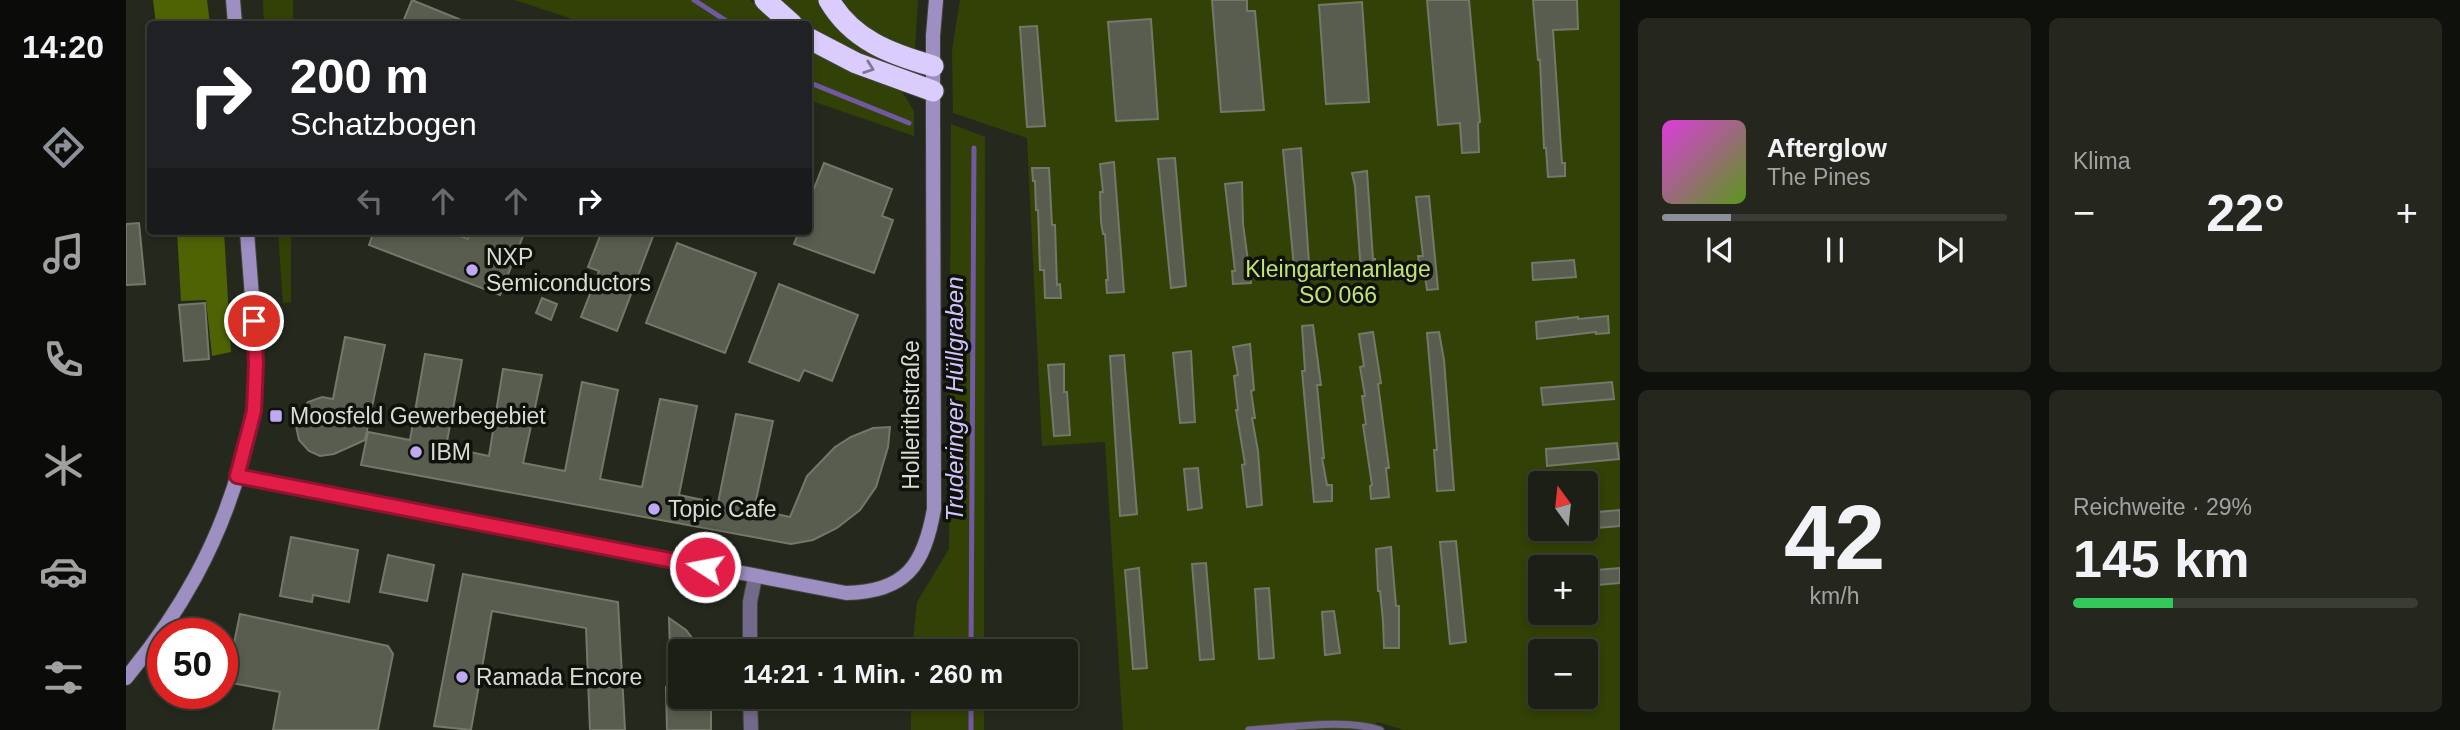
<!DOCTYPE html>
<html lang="de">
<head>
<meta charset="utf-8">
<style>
  :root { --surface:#1c1f16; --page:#25271f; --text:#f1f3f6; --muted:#a0a2a1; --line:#3a3d35; --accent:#8c9099 }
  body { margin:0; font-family:Helvetica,sans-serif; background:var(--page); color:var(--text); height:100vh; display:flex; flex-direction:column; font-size:26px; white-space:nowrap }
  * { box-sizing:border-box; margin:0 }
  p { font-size:23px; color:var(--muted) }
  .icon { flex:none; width:38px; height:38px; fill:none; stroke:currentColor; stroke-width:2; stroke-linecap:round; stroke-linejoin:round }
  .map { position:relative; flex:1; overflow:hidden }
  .panel { display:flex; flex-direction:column; gap:18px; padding:18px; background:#0f110c; width:840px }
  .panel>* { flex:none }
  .top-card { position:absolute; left:21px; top:21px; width:665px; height:214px; border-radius:7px; box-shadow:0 4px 10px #0003,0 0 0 2px var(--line); background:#202124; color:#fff; overflow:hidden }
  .needle { width:46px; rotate:345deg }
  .tools { position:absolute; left:1402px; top:471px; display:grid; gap:14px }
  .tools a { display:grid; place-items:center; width:70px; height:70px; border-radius:7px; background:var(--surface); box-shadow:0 4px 10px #0003,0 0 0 2px var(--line); font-size:35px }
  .speed { position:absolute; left:21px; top:618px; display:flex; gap:14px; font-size:35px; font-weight:700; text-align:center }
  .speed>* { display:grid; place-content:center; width:91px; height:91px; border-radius:50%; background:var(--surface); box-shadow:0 4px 10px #0003,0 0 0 2px var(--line); line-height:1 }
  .speed .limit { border:10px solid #d22; background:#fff; color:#111 }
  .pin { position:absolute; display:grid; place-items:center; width:60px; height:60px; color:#fff; margin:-30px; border:4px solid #fff; border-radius:50%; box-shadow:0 2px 7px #0007 }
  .me { position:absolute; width:77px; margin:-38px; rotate:281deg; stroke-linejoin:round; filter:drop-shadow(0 0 5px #0008) }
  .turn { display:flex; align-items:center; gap:24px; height:147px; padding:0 28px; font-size:32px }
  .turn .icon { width:91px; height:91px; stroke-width:2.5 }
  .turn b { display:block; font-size:49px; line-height:60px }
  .lanes { display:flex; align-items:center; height:66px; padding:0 28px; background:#0003; justify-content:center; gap:35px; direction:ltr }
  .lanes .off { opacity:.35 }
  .big { font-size:52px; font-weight:800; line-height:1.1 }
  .panel .widget { flex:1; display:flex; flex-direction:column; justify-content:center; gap:10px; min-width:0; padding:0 24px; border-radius:10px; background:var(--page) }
  .panel .dial { align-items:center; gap:0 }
  .dial b { font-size:91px; line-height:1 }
  .song { display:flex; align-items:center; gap:21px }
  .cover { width:84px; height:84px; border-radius:10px; background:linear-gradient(135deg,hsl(300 70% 55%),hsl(90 70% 35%)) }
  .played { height:7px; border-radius:4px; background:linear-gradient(90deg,var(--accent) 20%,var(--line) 20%) }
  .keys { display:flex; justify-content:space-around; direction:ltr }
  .heat { display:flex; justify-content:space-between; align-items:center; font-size:38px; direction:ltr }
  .charge { height:10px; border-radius:5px; background:linear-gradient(90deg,#34c759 29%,var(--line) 0) }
  .panel .tiles { flex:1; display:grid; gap:18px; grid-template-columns:repeat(2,1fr) }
  .trip { position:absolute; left:542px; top:639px; width:410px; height:70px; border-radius:7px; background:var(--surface); box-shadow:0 4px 10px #0003,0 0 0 2px var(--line); font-weight:800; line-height:70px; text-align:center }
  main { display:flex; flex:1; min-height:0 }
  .tab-bar { display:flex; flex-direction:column; width:126px; justify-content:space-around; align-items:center; background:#0b0c09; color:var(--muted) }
  .tab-bar .icon { width:49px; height:49px }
  .tab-bar .selected { color:var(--accent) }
  .tab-bar b { font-size:32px; color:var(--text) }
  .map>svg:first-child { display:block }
  .green { fill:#324105; fill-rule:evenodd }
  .forest { fill:#4e6404 }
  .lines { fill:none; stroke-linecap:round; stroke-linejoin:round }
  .stream { stroke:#7159a2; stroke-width:5 }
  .building { fill:#585d50; stroke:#737869; stroke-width:2 }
  .lane-casing { stroke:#42463a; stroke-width:9 }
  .street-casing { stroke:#42463a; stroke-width:16 }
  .secondary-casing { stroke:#42463a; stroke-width:16 }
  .highway-casing { stroke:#42463a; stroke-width:23 }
  .lane { stroke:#73698a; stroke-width:7 }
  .street { stroke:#73698a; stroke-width:14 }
  .secondary { stroke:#9e8fc3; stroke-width:14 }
  .highway { stroke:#dacdfe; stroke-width:21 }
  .oneway { stroke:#7f7891 }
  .route-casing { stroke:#92132f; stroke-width:18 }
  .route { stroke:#e11d48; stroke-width:12 }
  .poi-dot { fill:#bfa9f4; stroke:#0f110b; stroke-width:2.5 }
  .labels { text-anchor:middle; stroke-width:7; stroke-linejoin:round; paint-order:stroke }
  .poi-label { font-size:23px; fill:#d9dcd4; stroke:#0f110b; text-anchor:start }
  .park-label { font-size:23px; fill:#c2e475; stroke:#0f110b }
  .street-label { font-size:23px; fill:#d9dcd4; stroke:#0f110b }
  .water-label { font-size:24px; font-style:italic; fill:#d3c2ff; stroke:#0f110b }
</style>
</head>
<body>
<main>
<nav class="tab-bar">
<b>14:20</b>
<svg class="icon selected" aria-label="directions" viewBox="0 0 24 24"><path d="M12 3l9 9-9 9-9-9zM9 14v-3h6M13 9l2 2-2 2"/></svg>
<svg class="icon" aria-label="music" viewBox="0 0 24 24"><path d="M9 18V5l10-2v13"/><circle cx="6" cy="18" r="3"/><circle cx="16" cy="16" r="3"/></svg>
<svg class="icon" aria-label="phone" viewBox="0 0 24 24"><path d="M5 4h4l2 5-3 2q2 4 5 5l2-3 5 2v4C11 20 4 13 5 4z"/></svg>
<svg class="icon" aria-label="climate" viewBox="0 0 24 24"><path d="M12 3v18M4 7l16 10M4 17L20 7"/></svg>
<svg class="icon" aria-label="car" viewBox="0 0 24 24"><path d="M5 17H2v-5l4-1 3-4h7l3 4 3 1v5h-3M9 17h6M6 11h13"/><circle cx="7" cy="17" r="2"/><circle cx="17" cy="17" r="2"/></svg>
<svg class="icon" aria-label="filters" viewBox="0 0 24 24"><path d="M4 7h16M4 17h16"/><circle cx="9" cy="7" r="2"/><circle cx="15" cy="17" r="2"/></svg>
</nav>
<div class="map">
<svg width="1494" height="730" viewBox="0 0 1494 730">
  <rect width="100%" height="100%" fill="#25291d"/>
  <path class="green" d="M137,0H167V24H138Z
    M389,0H624L651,24H461Z
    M654,0H694C709,36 743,51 777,65V71C732,53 688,35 654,0Z
    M711,0H792L789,48L784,51L731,24Z
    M834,0H1494V730H1278L1251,722L1247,730H997L979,442L916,446L901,138L827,113L826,50ZM1414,483H1460V528H1414ZM1414,567H1460V612H1414ZM1414,651H1460V696H1414Z
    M683,46L775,90L788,111V136L683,100Z
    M825,124L859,137L858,651H786L791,602L823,549Z
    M152,231H165V302L157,303Z
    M785,697H858V730H785Z"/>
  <path class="forest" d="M27,0H81L84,24H30Z
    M51,231H98L105,352L86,356L80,300L55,301Z"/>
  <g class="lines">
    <path class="stream" d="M568,0L605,24
      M682,82L783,123
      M845,651L848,148
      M845,730V696"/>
  </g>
  <path class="building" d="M286,0L345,24H276Z
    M1086,0H1121V11H1129L1138,110L1095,112Z
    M1301,0H1343L1354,122L1352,123L1353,152L1336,153L1334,123L1312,125Z
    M1407,0H1451L1452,29L1427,30L1436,163H1439V176L1422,177L1420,148H1418L1414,60H1412Z
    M1236,2L1243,102L1200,104L1193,5Z
    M1025,19L1032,119L990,121L982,22Z
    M911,26L919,126L901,127L894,27Z
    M1175,148L1184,277L1169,278L1157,150Z
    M1049,158L1060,286L1045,288L1032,159Z
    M988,162L998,292L981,293L980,280H982L979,234H977L975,222L974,192H977L974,164Z
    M698,163L766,189L756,216L767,220L748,273L668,244L673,231H682V204Z
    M906,168H923L926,225H929L931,285L934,284L935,298H919L918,270H914L912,210H910L909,181H907Z
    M1241,171L1247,259H1249L1250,273L1235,274L1229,186L1226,173Z
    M1116,182L1117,224L1125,283L1107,284L1106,271H1109L1099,184Z
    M1303,196L1312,289L1301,290L1298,269L1294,270L1292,256H1297L1290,197Z
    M13,223L19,284L0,285V224Z
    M248,231H320L342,239L345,231H399L374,295L243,245Z
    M476,231H529L491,331L455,317L473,271L462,267Z
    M551,243L630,273L599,353L520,323Z
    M1448,260L1450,277L1407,280L1406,263Z
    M653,284L732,315L706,381L678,370L673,381L623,362Z
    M416,298L431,304L425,320L410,313Z
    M79,303L83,359L58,361L53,305Z
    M1482,316L1483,333L1470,334V332L1411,339L1410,322L1452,317V319Z
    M1187,325L1195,385H1191L1198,458H1196L1201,485H1206V501L1188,502L1176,371H1179L1176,326Z
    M1247,332L1255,383L1252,384L1263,468H1260L1263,497L1245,499L1244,486L1246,485L1237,425L1240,424L1236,396H1239L1234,367L1238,366L1233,334Z
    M1313,332L1318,360L1328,490L1311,491L1308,450H1311L1301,333Z
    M219,337L259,345L239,440L208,454L194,456L183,451L173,440L170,426L173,414L182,402L196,397L207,399Z
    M1124,344L1128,390L1125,391L1129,418H1126L1132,451L1136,505L1121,507L1116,465L1119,464L1110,410H1112L1108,376L1112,375L1107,347Z
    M1065,351L1069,422L1054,423L1047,353Z
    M299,354L336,360L320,447L363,456L377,369L416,375L397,463L439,471L456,382L492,390L474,479L516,487L534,399L571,406L553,495L592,503L610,414L647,421L628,509L664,517L681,476L709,447L725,437L747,428L764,427L762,447L750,487L734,510L711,528L687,540L665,544L235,465L242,432L284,440Z
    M998,355L1011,514L994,516L984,356Z
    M938,364V392H941L944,435L928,436L922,365Z
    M1486,382L1488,399L1417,405L1415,388Z
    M1491,443L1493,459L1421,466L1420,449Z
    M1072,468L1076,508L1062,510L1058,469Z
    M1494,510V526L1460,529V513Z
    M165,537L232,550L223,602L187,595L186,602L154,596Z
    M1330,541L1340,642L1324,644L1314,542Z
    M1265,547L1270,606H1273V648H1258L1257,621L1254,591H1252L1250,549Z
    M262,555L308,565L301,601L254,592Z
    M1080,563L1088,659L1074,660L1066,564Z
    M1013,568L1021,668L1007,669L999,570Z
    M1494,568V583L1460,586V571Z
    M337,574L492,602L499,730H464L460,628L366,611L345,730L308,726Z
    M1143,588L1148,658L1133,659L1129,589Z
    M1208,611L1214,653L1199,655L1196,612Z
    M114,614L262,646L267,654L252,730H147L154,692L100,682Z
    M543,618L560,630L576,651H544Z
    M540,687H555V696H585V730H541Z"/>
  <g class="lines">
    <defs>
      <path id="lane" d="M1123,730C1162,728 1217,718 1254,730"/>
      <path id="street" d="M624,651V602L629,577
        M624,696L625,730"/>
      <path id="secondary" d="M107,0L109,24
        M111,476L720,593C780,592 798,565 808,509L807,122V36L810,0
        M0,678C54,613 92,546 115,464C120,446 126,426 128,407C132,348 125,290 121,231"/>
      <path id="highway" d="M639,0L666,24
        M703,0C726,40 765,54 807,66
        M682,38L730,63L807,91"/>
    </defs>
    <use href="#lane" class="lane-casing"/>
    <use href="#street" class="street-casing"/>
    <use href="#secondary" class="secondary-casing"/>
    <use href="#highway" class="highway-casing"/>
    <use href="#lane" class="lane"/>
    <use href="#street" class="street"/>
    <use href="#secondary" class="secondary"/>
    <use href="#highway" class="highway"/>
  </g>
  <defs><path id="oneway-chevron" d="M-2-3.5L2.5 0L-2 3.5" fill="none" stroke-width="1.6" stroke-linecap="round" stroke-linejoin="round" transform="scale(1.75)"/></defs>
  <use class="oneway" href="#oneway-chevron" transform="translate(743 68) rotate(20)"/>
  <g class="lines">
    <defs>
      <path id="route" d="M128,321L130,364L128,411L111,476L579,567"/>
    </defs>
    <use href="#route" class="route-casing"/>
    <use href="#route" class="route"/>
  </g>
  <g class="poi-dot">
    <circle cx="346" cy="270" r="7"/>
    <rect x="143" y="409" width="14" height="14" rx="3.5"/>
    <circle cx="290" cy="452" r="7"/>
    <circle cx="528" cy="509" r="7"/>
    <circle cx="336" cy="677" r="7"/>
  </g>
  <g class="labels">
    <g class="poi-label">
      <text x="360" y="265">NXP<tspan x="360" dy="26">Semiconductors</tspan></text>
      <text x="164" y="424">Moosfeld Gewerbegebiet</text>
      <text x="304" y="460">IBM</text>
      <text x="542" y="517">Topic Cafe</text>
      <text x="350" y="685">Ramada Encore</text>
    </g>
    <g class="park-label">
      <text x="1212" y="277">Kleingartenanlage<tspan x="1212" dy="26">SO 066</tspan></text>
    </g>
    <g class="street-label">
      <text transform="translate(785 415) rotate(-90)" y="8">Hollerithstraße</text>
    </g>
    <g class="water-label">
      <text transform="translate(829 399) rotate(-90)" y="8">Truderinger Hüllgraben</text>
    </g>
  </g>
</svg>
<div class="tools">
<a><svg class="needle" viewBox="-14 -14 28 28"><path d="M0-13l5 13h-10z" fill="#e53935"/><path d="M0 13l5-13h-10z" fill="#a0a2a1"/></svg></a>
<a>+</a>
<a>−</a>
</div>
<div class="speed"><div class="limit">50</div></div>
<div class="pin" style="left:128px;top:321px;background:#d93025"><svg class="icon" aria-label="arrive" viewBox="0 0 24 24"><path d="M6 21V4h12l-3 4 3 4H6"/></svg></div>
<svg class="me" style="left:579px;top:567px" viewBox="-20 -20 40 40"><circle r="17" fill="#e11d48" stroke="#fff" stroke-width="3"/><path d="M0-11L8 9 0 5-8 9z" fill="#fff"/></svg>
<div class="trip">14:21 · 1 Min. · 260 m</div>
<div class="top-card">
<div class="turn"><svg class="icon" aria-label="right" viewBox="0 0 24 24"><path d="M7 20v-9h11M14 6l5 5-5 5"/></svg><div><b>200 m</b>Schatzbogen</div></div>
<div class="lanes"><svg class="icon off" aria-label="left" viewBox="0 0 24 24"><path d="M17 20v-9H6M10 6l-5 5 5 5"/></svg><svg class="icon off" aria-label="ahead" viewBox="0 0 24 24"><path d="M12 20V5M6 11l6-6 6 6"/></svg><svg class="icon off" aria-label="ahead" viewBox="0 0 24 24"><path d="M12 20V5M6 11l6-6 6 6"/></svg><svg class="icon" aria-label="right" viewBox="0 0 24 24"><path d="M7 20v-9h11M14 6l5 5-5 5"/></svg></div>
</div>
</div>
<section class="panel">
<div class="tiles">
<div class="widget">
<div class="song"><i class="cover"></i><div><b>Afterglow</b><p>The Pines</p></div></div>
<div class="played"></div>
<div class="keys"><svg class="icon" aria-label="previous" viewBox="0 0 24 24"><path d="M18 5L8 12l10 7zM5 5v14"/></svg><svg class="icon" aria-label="pause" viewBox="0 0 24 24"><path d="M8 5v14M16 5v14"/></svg><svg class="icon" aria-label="next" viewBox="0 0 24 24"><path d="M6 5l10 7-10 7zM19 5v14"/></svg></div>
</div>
<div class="widget"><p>Klima</p>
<div class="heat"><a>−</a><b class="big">22°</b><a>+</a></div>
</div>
<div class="widget dial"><b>42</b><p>km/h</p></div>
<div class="widget"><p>Reichweite · 29%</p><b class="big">145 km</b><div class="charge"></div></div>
</div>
</section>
</main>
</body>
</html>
